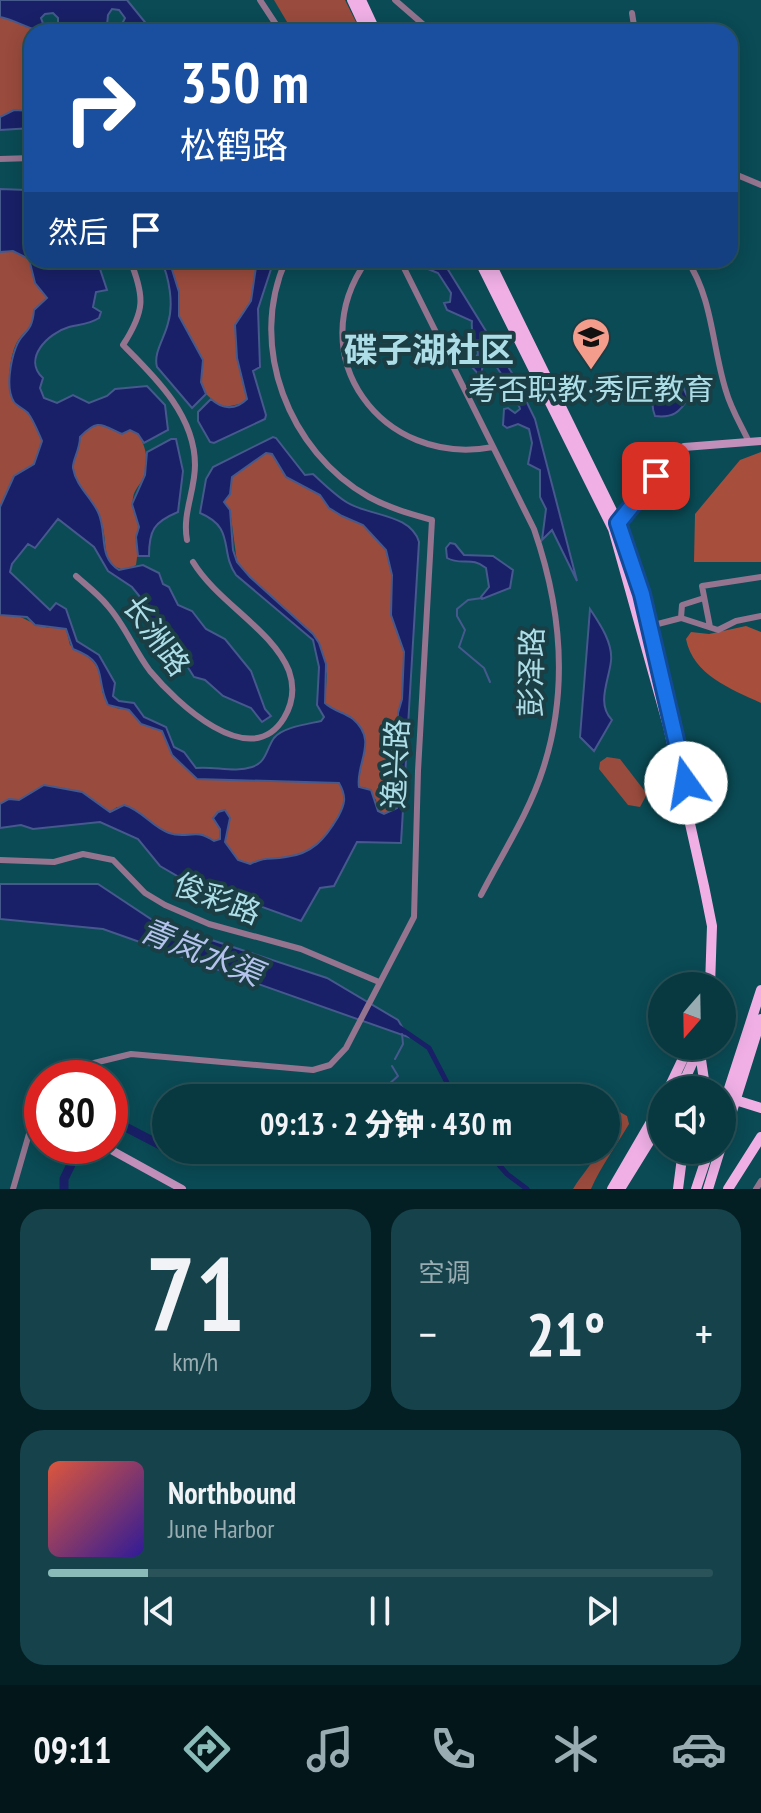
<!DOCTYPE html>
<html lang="zh">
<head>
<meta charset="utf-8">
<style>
  :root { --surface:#083840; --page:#16434b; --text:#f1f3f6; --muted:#98acb1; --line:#295259; --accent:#8bbbb9 }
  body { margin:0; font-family:"PT Sans Narrow","Noto Sans SC",sans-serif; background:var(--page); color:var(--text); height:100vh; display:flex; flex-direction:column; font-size:30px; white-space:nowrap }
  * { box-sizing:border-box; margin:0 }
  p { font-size:26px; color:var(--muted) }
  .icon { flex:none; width:44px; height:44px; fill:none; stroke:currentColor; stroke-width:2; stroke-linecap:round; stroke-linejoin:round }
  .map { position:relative; height:1189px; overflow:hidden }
  .side { display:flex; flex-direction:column; gap:20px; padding:20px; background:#041f23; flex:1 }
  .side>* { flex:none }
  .guide { position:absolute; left:24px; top:24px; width:714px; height:244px; border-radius:24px; box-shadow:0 4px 20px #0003,0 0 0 2px var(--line); background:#1a4fa0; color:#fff; overflow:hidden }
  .needle { width:52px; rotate:200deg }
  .tools { position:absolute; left:648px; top:972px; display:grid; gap:16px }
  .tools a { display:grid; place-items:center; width:88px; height:88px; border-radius:50%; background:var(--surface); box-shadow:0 4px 20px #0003,0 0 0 2px var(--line); font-size:40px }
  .speed { position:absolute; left:24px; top:1060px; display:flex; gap:16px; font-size:40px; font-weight:700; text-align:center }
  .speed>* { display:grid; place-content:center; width:104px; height:104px; border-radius:50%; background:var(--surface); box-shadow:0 4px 20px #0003,0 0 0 2px var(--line); line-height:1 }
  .speed .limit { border:12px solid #d22; background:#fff; color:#111 }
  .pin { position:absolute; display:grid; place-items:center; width:68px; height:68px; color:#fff; margin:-34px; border-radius:16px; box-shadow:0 4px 12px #0006 }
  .me { position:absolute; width:88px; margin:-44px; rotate:347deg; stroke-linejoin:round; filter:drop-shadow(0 0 6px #0008) }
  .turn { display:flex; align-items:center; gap:28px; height:168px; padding:0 24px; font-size:36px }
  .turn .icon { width:104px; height:104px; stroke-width:2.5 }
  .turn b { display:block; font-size:56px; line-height:68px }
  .then { display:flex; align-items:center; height:76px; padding:0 24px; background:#0003; gap:16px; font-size:30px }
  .big { font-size:60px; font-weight:800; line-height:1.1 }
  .side .card { flex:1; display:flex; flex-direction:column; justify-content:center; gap:12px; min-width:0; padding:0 28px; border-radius:24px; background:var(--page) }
  .side .dial { align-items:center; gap:0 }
  .dial b { font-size:104px; line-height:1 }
  .song { display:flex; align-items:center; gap:24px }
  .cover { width:96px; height:96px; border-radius:12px; background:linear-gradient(135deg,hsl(10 70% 55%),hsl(250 70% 35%)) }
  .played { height:8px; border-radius:4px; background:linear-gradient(90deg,var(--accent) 15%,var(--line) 15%) }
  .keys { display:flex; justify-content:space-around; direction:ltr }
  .heat { display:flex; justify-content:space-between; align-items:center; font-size:44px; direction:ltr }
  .side .tiles { flex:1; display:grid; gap:20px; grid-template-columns:1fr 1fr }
  .card:last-child { grid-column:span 2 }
  .trip { position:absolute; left:152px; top:1084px; width:468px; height:80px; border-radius:40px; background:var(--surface); box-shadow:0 4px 20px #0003,0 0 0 2px var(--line); font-weight:800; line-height:80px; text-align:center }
  .tab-bar { display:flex; height:128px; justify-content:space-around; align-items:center; background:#03161a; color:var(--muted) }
  .tab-bar .icon { width:56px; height:56px }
  .tab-bar .current { color:var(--accent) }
  .tab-bar b { font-size:36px; color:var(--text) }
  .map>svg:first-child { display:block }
  .green { fill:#994b3d }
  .forest { fill:#a84e3d }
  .water { fill:#192067; stroke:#45598d; stroke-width:2; fill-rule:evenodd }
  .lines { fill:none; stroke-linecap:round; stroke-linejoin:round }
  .stream { stroke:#45598d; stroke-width:2 }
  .canal { stroke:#192067; stroke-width:5 }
  .river { stroke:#192067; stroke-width:9 }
  .minor { stroke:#94748f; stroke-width:6 }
  .secondary { stroke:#c28fba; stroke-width:8 }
  .trunk { stroke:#f0b0e6; stroke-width:10 }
  .trunk-bridge { stroke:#f0b0e6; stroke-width:10 }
  .route-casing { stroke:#114b97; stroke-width:20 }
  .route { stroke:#1a73e8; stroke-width:14 }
  .labels { text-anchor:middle; stroke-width:8; stroke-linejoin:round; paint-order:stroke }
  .poi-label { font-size:30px; fill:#addde7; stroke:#1b3d44 }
  .street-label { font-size:30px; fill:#addde7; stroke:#1b3d44 }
  .water-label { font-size:32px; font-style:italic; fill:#b5c2ec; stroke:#1b3d44 }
  .quarter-label { font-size:34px; font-weight:bold; fill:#addde7; stroke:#1b3d44 }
</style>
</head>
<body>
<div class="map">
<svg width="761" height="1189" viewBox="0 0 761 1189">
  <rect width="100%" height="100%" fill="#0a4b55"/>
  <path class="green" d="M274,0H345L361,32H293Z
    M0,17L31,26L39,32H32V111L14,110L0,117Z
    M13,251L29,259L35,283L47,298L34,310C32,334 27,326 17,342C10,354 6,387 13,399C16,405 23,408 27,412C34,420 37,432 42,441L34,464L14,476L0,507V252Z
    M169,260H257L251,301L235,325L237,358L247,399L244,403L221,408L206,394L201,382L203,360L179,317V292Z
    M99,424L122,434L130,430L138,434C146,446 149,461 144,476C142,483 134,489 133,498C131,509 139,518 138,528C138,539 138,554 136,565L126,571L111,565C104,552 106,542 103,528C97,506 74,489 73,467C73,458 80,450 80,437L93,425Z
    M266,453L272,454L286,477L320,495L329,508L342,516L363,525L386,550L392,575L391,615L404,652L402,699L398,713L397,808L384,814L378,810L376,800L366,788L359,787L358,779L361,770L351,717L332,710L325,703L327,674L313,634L250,577L237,562L230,510L224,502L230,494L232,477Z
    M12,614C24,617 34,625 45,627C53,629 58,625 66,629L70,645C90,656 104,667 102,692L116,708L129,710L141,724L162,731L172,755L196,778L339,783C347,797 345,804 338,818C325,839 312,854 286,858C269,860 268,856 250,865L238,860L225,842L230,818L220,829V840L213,841L172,834L117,807L110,812L82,792L44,785L19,800L9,799L0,804V615Z
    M607,757L620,759L647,794L640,807L628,805L599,769L600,762Z
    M618,1111L627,1116L629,1124C616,1146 601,1166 591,1189H573C581,1175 592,1166 597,1150H606V1131Z"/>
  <path class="forest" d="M761,452V562H694L695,514L740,460Z
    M746,626L761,632V703C731,689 693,675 686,639L691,632L709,634Z"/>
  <path class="water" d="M0,0H127L153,32H118L125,18L119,10L112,9L108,15L107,25L92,32H52L58,28V18L53,13L45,14L41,18L46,32C31,31 16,20 0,17Z
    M14,110L32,111V128L0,130V117Z
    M32,187V260H97L107,290L96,292L93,307L101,312L99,318C88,325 80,324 69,327C48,333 22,359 43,378L40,388L44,398L57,403L73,395L89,403L107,396L115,389L147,386L165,405L168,430L144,443L138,434L130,430L122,434C100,424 98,419 80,437C80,450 72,461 73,468C76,486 90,496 98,512C108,533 97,556 119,570L143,565L159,573L163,584L169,587L178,605L192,611L206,629L225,639L251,671L265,709L271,716L262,722L251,708L223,696L205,680L194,677L187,666L174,656L159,628L149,617L145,603L132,587L108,571L94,547L58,519L35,548L28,544L12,564L10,572L50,610L56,603L66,609L77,641L99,655L115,683L113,696L119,701L134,703L144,717L166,727L174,747L184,752L196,768C214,766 235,773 252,767C267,762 266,749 274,738C283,727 308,724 321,721L324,717L317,705L319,667L313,640L236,575C219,551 236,528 200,513L206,479L213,467L273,437L276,438L305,475L313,474C324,484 336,496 348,503C370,516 411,514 419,542L401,843L357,842L334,886L320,888L301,921L179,877L160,866L138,839L100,822L33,829L21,825L0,828V804L9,799L19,800L44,785L82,792L110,812L124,805C142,810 152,827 169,833C188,840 194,827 214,841L220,839V829L213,818L218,812L225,810L230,818L225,842L238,860L250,864C268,856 269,860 286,857C312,854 325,839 338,817C345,804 347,797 339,783L197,779L172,755L162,731L141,724L129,710L108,705C94,677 110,663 73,649L66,629L35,625L27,617L0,615V507L14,476L34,464L42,441C38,432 34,421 28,413C24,409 17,406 14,402C5,389 11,360 16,347C22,330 32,335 34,310L47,298L35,283L29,259L13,251L0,252V189L27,190ZM266,453L272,454L286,477L320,495L329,508L342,516L363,525L386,550L392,575L391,615L404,652L402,699L398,713L397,808L384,814L378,811L371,790L359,787C355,764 379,741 353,719C344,712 333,711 325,703L326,664L319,643L313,634L250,577L237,562L233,550L230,510L224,502L230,494L232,477Z
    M161,260H169L179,292V316L203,360L201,382L206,394L192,408L157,367C153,353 165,337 168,323C174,304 169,277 161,260Z
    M257,260H274L258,309L260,367L253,371L266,415L265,419L214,443L210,442L198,421V412L211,399C222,409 235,411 247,399L237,358L235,325L251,301Z
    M436,260H442L515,378L535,419L577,581L552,530L542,540L546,509L540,497V470L528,464L532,443L529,429L518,424L507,428L503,425L504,409L508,408L515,413L520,409L516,397L485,349L481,377L471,366L473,357L478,355C478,342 470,336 472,321L447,310L444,303L450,302L451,293L438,273L428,269Z
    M673,382L682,385L688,398C680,413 672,418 655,416C649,401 654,384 673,382Z
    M171,439H176L183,471L178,512C154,522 149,530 149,556H138L136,537L139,527L132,504L145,475L147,452Z
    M450,543L455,544L464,555L493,556L513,570L510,588L482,599L481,597L489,587L486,568C472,556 461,566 447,558L446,548Z
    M590,609C600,624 613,643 611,661C609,680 596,704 612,720L594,751L580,737Z
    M0,884H98L154,921L327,978L398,1020L408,1037L103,929L0,919Z"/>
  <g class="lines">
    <path class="stream" d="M482,598L468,600L457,609V616L465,630L459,647L484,668L490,682
      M395,1059L403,1044L402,1034
      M380,1098L388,1085L398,1076L392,1066"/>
    <path class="canal" d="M400,1028L429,1048L455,1098
      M486,1150L507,1174L527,1189"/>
    <path class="river" d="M110,1119L166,1148
      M64,1189V1179L80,1146"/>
    <path class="minor" d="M260,0L281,32
      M395,0L432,32
      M632,13L635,32
      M0,159L32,158
      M730,172L761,185
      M130,260C145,297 145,311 123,345C155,377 195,415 195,465C195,491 182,514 187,540
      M367,260C299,356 382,468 493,447
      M400,260L534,529C561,607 569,689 543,769C529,813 502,854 481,895
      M687,260C713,299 712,347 726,391C731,409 741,425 749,442
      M76,576C86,585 98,594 107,605C125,625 134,650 150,671C175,701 250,774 284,718C293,703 295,688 289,671C272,629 218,603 193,562
      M681,618L682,605L704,598
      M650,626L681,618L718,630L736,621L761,616
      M710,627L702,586L761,577
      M0,860L54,862L83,854L113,860L145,893L165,905L209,924L301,949L379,982
      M71,1078L94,1063L131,1054L313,1070L330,1065L346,1048L414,917L418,771L432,520C411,514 389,508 369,497C289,452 247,346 286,260
      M13,1189L31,1127L42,1109
      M756,1189L761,1181"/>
    <path class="secondary" d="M616,525L674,453L684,447L761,441
      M104,1146L182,1189"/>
    <path class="trunk" d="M352,0L367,32
      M361,0L376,32
      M479,260L613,529L668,726L704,886L712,926L710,986
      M489,260L618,523L642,594L670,709
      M700,1053L704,1080L714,1090
      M679,1078L683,1084L701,1090
      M668,1090L689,1046
      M680,1090L700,1046
      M729,1098L761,1108
      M612,1189L662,1103
      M620,1189L662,1121
      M678,1189L683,1150
      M696,1189L709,1150
      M708,1189L720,1150
      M728,1189L761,1137"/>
    <path class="trunk-bridge" d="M722,1110L761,990
      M722,1143L761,1019"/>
  </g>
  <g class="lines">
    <defs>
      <path id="route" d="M656,476L618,523L642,594L686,783"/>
    </defs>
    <use href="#route" class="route-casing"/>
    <use href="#route" class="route"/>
  </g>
  <defs>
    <symbol id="university-pin" viewBox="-11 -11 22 30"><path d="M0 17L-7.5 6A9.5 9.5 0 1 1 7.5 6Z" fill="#f49d8c" stroke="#1b3d44"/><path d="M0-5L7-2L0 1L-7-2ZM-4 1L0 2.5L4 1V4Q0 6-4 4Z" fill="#111"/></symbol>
  </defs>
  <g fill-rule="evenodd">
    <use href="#university-pin" x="569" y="315" width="44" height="60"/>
  </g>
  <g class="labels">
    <g class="poi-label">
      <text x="591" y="400">考否职教·秀匠教育</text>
    </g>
    <g class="street-label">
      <text transform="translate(156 636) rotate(54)" y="10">长洲路</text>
      <text transform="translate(532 672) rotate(-89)" y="10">彭泽路</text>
      <text transform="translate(396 764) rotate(-87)" y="10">逸兴路</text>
      <text transform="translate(217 899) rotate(21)" y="10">俊彩路</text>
    </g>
    <g class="water-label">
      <text transform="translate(201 952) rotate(22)" y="11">青岚水渠</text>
    </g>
    <g class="quarter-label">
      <text x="429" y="362">碟子湖社区</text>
    </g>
  </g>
</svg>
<div class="tools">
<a><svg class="needle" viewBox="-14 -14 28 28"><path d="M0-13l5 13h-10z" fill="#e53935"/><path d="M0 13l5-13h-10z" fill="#98acb1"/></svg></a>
<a><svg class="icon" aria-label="sound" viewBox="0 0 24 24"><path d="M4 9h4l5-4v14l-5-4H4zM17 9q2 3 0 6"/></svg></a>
</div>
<div class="speed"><div class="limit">80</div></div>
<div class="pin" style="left:656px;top:476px;background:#d93025"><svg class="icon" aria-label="arrive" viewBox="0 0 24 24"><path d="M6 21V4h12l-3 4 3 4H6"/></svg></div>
<svg class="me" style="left:686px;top:783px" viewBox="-20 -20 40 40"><circle r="19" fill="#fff"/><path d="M0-13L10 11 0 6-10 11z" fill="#1a73e8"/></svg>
<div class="trip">09:13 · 2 分钟 · 430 m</div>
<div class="guide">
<div class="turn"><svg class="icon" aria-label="right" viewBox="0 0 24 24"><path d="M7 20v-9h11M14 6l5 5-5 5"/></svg><div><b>350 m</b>松鹤路</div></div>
<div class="then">然后<svg class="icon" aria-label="arrive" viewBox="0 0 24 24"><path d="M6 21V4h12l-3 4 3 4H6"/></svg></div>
</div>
</div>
<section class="side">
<div class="tiles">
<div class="card dial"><b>71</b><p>km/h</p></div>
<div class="card"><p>空调</p>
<div class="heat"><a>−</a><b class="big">21°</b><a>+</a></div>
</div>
<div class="card">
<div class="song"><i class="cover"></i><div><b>Northbound</b><p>June Harbor</p></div></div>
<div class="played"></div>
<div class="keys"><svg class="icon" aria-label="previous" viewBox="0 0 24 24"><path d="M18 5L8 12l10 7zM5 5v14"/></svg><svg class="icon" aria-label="pause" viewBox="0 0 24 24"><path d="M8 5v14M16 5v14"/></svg><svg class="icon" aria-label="next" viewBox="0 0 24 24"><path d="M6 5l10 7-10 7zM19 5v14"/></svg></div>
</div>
</div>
</section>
<nav class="tab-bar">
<b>09:11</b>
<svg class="icon current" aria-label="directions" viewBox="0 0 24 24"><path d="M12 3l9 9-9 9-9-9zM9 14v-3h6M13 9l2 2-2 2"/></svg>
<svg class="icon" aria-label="music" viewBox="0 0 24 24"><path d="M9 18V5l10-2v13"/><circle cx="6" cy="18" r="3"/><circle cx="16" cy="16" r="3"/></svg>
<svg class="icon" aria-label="phone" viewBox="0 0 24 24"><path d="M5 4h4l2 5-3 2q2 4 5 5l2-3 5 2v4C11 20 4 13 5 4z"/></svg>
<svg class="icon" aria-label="climate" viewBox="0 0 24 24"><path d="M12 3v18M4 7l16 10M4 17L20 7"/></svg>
<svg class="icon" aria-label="car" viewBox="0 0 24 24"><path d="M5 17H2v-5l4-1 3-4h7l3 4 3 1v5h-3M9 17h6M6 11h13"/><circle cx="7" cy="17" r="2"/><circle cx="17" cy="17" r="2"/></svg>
</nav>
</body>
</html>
